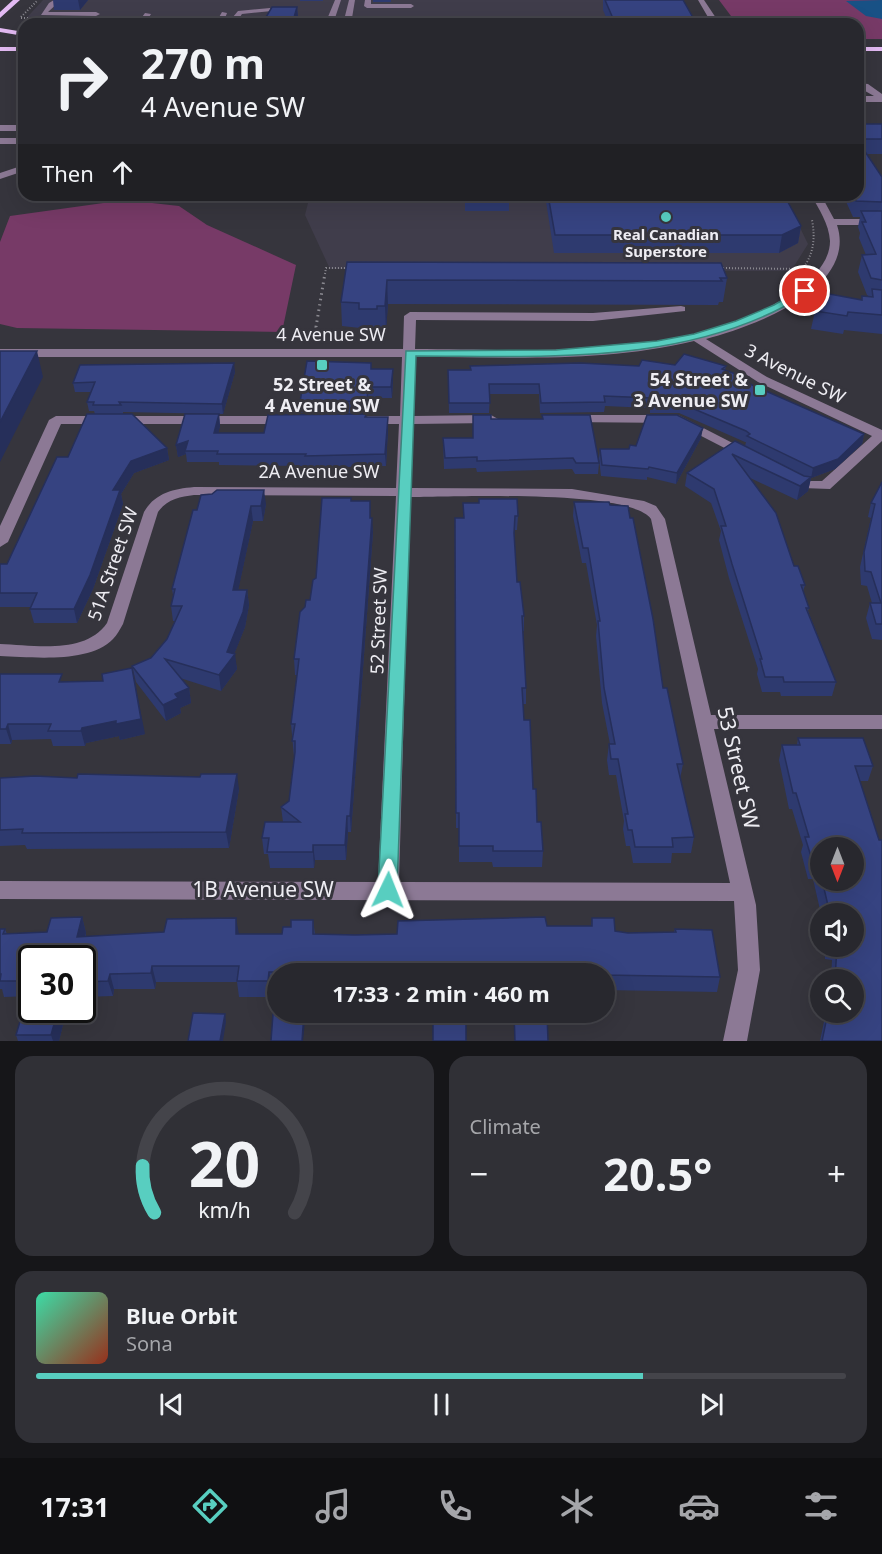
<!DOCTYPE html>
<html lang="en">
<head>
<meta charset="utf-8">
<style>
  :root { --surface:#28282e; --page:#303036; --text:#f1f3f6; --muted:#a5a6aa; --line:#44444a; --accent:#58cec0 }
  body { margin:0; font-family:"Noto Sans",sans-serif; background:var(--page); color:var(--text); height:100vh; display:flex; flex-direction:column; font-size:22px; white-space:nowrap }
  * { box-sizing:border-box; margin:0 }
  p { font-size:20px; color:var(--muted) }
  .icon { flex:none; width:33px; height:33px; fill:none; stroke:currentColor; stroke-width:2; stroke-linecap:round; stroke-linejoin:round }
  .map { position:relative; height:1041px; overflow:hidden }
  .side { display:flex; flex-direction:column; gap:15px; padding:15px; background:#161619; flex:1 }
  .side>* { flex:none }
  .banner { position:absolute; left:18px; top:18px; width:846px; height:183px; border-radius:18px; box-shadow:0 6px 24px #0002,0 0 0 2px var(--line); background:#28282e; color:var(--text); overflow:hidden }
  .needle { width:39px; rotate:180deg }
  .fabs { position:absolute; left:810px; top:837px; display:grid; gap:12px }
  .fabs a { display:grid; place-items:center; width:54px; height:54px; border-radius:50%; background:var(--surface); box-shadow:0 6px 24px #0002,0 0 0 2px var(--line); font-size:30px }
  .speed { position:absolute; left:18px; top:945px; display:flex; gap:12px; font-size:30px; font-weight:700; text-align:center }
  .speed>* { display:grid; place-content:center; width:78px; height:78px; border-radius:50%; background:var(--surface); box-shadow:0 6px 24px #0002,0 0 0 2px var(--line); line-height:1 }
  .speed .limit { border:3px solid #111; border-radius:9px; background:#fff; color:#111 }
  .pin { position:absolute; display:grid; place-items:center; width:51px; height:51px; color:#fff; margin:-26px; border:3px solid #fff; border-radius:50%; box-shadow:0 2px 6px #0007 }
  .me { position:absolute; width:66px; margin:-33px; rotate:2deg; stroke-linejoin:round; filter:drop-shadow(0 0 4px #0008) }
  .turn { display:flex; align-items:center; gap:21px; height:126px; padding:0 24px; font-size:27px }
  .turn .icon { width:78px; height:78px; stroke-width:2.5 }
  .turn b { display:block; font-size:42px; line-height:51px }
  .then { display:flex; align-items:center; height:57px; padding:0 24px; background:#0003; gap:12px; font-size:22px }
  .big { font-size:45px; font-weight:700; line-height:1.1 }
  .side .card { flex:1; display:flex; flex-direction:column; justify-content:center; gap:9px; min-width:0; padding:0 21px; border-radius:18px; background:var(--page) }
  .side .dial { align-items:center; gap:0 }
  .dial svg { height:156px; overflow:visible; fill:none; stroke:var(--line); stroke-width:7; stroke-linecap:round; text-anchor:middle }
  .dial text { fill:var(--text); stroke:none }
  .song { display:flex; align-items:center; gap:18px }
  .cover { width:72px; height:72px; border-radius:9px; background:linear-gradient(135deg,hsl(160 70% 55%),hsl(10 70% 35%)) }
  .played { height:6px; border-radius:3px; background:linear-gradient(90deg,var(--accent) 75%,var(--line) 75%) }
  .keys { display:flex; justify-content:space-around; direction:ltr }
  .heat { display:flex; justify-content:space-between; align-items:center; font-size:33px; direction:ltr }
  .side .tiles { flex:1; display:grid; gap:15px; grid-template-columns:1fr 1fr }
  .card:last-child { grid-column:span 2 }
  .trip { position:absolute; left:267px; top:963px; width:348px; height:60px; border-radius:30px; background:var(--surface); box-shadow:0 6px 24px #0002,0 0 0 2px var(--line); font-weight:700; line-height:60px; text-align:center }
  .menu { display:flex; height:96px; justify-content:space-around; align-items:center; background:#101012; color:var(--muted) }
  .menu .icon { width:42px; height:42px }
  .menu .selected { color:var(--accent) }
  .menu b { font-size:27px; color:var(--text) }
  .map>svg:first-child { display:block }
  .built { fill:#403d4b }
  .green { fill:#773a67 }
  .water { fill:#185185 }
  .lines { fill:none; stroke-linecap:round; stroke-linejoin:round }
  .path-far1 { stroke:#8b8a91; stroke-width:2; stroke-dasharray:1 2; stroke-linecap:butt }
  .path { stroke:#8b8a91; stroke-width:3; stroke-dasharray:1.5 4; stroke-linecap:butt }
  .minor { fill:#8c7995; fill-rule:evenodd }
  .major { fill:#e3baf3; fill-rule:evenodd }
  .wall { fill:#2e3a6f; fill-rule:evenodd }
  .shaded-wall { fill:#262f5a }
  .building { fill:#364381; stroke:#262f5a; stroke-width:1.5 }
  .route { fill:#58cec0; stroke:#39867d; stroke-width:1.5 }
  .poi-dot { fill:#58cec0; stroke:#36353d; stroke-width:2 }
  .labels { text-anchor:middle; stroke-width:6; stroke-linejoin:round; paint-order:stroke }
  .far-poi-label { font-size:15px; font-weight:bold; fill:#eeedf3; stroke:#36353d }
  .street-label { font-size:18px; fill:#eeedf3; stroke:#36353d }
  .poi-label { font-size:18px; font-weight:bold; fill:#eeedf3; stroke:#36353d; text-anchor:end }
  .near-street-label { font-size:21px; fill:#eeedf3; stroke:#36353d }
</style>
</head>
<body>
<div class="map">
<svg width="882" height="1041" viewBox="0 0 882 1041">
  <rect width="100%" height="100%" fill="#36353d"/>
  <path class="built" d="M43,0H682L696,24H24V28L19,26Z
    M310,195H784L808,244L791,271L330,269L305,215Z"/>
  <path class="green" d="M719,0H882V39H858V24H737Z
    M125,200L179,206L207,225L296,265L282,332L17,328L0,324V242L10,216Z"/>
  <path class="water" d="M882,0V19L866,16L846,1Z"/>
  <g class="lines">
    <path class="path-far1" d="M21,17L37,1
      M21,18H35
      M720,268L803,269
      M325,274L326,268H350
      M798,274C813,258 816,241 812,220"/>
    <path class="path" d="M796,276L799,273
      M322,339L324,337L318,334L316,327L325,273"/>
    <path class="minor" d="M54,0L60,1L48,12H96L100,14L96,16L41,15L49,3Z
      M335,0H341L333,24H325Z
      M349,0H355L351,24H343Z
      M365,0H371V4H411L414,6L411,8H367L364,6Z
      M698,0H704L720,24H712Z
      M270,8L272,11L242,14L235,24H227L238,11Z
      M222,12L227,13L223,24H215Z
      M145,13L151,14L145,24H137Z
      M376,17L379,21L371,24H361Z
      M858,83L868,84L882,94V102H858V96H874L858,87Z
      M0,125H24V131H0Z
      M0,138H24V144H0Z
      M24,165V171L0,179V173Z
      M811,195H821L834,219H882V225H837C858,289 752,327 706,339L767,377L882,430V441L830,489L802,488L785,477L792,473L810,481H822L872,436L758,382L694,341C604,363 507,357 415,357L413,416L491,415L498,419L491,423L413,424L411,488L572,489L644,501L656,506L665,519L711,715H882V729H714L756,905L760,970L747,1041H723L738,970L734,901L0,899V881L378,882L396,496L194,495C180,497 167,499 158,512L123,624C120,629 117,635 113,639C89,664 31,657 0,656V644C34,645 85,655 107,623L144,512C155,493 173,489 194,487L396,488L399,424H368L361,420L368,416H400L402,357H0V349H403L404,316L410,312L593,313L681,306L685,307V311L593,321L416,320L415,349C534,349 700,363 799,288C814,277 830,261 830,241C829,224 819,209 811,195ZM410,497C452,497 630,489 651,519L730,883L399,882Z
      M572,415H678L754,454L752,457H742L676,423L567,422L565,419Z
      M56,416H287L294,420L287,424H61L8,542L0,547V526L49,420Z"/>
    <path class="major" d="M13,0H20L0,18V12Z
      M0,28L24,32V36L0,32Z
      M0,47H24V51H0Z
      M858,47H882V51H858Z"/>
  </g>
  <path class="wall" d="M53,0H88L80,10H54Z
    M300,0H323V1H300Z
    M373,0H391V2H373Z
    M603,0H683L696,24H609L603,10Z
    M297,7L298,17L296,24H262Z
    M858,124H882V154H867L882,177V334L844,330L843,334L811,329L815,311L861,300L862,296L870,297L867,295L858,272L862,255H866L859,238L860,233L858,227L860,217H853L843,195H858Z
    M465,195H509V211H465Z
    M545,195H784L801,226L798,243L779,253H554Z
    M347,262L727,278L723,302H719L718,305L388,304L386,330H378V334H360V328L342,326L341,302Z
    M371,363V369L393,380L392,398H368L367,413H301L300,402Z
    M675,365L726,366L725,370L746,383L864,434L862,444L835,469L811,478L808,491L797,500L748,477L794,566L805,585L803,592L809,608L808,611L836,682L832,696H781L780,692H762L757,674L758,669L729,578L719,540L721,531L711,503L685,486L687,473L735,441L804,476L806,477L745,446L746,442H745L679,413H650V408L605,406L604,412L540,413L539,394H490L489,413H449L448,370Z
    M235,372L223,414L123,412V414L167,448L169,460L134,473L121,494L123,504L93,589L77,623H34L30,609L31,607H0V564H7L68,457L95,414L94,411H89L87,402L91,392H75L73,383Z
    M219,414L220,426L218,433H264L366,417L388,429L386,466L306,468V466L219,465V462H187L186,454L178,457L176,445Z
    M542,415L599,463L598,474H575L572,469L477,472L476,468L444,469L443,438H473L491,419H542Z
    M701,438L676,484L647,477V480L601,476L599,459L600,449H629L636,446Z
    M882,482V640L872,639L866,618L870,603H872L867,586L861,585L860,567L871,518L868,517L871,503Z
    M352,501L371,518L373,532L351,832H348L346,860H315L314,868H270L268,854H264L262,838L283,822L281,807L289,801L294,757L291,724L297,675H295L294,659L305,607L310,600L316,578Z
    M574,502L663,688L683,764L680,779L694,837L691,853H672L671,863H633L630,846H626L623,829L624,821L616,775H609L607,760L609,744H610L602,703L596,636L597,625L586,563H582L573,516Z
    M463,503L518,516L517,530H514L517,582L524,616V631H523L526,688V704H523L524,720L537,822L543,851L542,867H493L492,862H459V828H456L455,518H463Z
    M266,504L263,521H253L238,590H247L249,605L245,627L234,654L237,669L221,691L180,678L189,688L191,703L180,708L181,713L166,721L136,682L132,666L151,658L167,639L175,621H173L171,606L173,595L172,589L193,510Z
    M0,674L64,682L145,734L120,740L119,736L86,743L85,746H53L51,739L12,740L11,744H0Z
    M798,738L873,766L868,781H860L882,1041H820L826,1012H854V980H831L832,960L825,959L824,946H854V914H821L813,879H808L801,852L803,845L792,809H789L779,760L782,745H797ZM820,848L854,880H820Z
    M0,778L239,789L229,848L27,849L25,845L0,846Z
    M82,917L86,933V936L282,934L291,927L313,920L315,934L355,935L397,934L547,926H591L592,918L615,931L628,933L674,932L675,929L720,977L717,992L604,990V974H278V987H272L270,997H239L237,982H156L155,989H114L113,996L82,997V958H32V996L4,997L2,989H0V929H5L7,934L47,932Z
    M65,1016L59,1041H18L16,1035Z"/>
  <path class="shaded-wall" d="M78,0H88L80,10Z
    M297,7L298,17L296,24H293V21Z
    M801,226L798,243L779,253L782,235Z
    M387,280L388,304L386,330L385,306Z
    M37,351L43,377L0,462V422Z
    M234,363L235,372L223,414L222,404Z
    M393,369V380L392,398L391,387Z
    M368,387V398L367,413V401Z
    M219,414L220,426L216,445L214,433Z
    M388,417V429L386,466L385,454Z
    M703,428L701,438L676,484L677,473Z
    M864,434L862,444L835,469L811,478L808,491L797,500L800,486L811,478L813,468Z
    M188,441L185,451L186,454L178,457L176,445Z
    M167,448L169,460L134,473L121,494L123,504L93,589L77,623L74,609L113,490L131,461Z
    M264,490L266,504L263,521L261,506Z
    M251,506L253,521L235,605L233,590Z
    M372,518L373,532L351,832L350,816Z
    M247,590L249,605L245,627L233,657L235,654L237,669L221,691L219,675Z
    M132,668L145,734L120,740L119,736L86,743L85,746L81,731L82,728Z
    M189,688L191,703L180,708L181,713L166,721L163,705L175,694Z
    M8,724L12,740L11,744L6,729Z
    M237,774L239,789L229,848L226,832Z
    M347,816L348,832L346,860L345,845Z
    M313,845L315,860L314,868L313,852Z
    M82,917L86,933L82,952L77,937Z
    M236,918L239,934L238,950L236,934Z
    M152,966L156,982L155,989L151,973Z
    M30,971L32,975V993L27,981Z
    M269,972L272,987L270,997L268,981Z
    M110,974L114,989L113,996L108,981Z
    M58,1010H63L65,1016L59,1041H53L51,1035Z
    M304,1013L305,1021L303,1041H302Z
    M225,1014L226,1022L223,1041H220Z"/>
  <path class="building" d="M605,0H683L696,23H615Z
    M272,7H297L293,21H285L284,24H262Z
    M858,124H882V139H858Z
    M858,141L882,177V202L856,201L854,195H858Z
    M548,195H784L801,226L782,235H555Z
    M861,211H882V280L871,278L862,255L876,254L862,222H866Z
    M347,262L721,263L727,278H720L722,281L387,280L385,306H377V309H359V303L341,302Z
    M872,289L882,290V315L848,312L847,316L815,311L819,292L862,300V296L873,297Z
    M0,351H37L0,422Z
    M684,354L726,366L722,369L747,378L743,381L864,434L838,459L813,468L747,436L750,434L746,431L680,403H651L652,398L604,396L605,402L541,403L539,384H489L490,403H449L448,370H471L470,366L580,363L639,366L642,360L675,365Z
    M307,361L371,363V369H393L391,387H368L367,401L300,402Z
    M234,363L222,404L119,402L121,405H93L94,402H87L95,382L73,383L80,365Z
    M87,414H132L167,448L131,461L113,490H120L90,575L74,609H30L37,593H0V564H7L57,457H68Z
    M185,414H219L214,433H264L268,415L366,414L365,417H388L385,454L305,456L306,454H217L218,451H185L188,441L176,445Z
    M473,415H491V419H543L542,415H590L599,463H576L573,458L477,461V457L445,458L443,438H473Z
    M647,415H677L703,428L677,473L649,467L648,469L602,465L600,449H629L630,445L636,446Z
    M735,441L804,476L811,477L800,486L732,454L776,513L794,566H798L805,585H801L809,608H806L836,682H784L783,677H765L760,659H762L732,564L721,526H726L714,489L687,473Z
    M882,482V624H876L870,603H881L871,572L865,571L864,552L875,504L871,503Z
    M217,490H264L261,506H251L233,590H247L243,612L227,652L235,654L219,675L165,659L189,688L175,694L178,698L163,705L132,666L151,658L167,639L182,606H171L175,589H172L193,510H197L201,495L212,494Z
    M322,498H351V501H370V518H372L350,816H347L345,845H313V852H267L269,838H262L265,822H300L281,807L289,801L295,752V741H292L295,724H291L299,659H294L300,612L305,607L306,600H310L313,580L316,578Z
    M479,499H517L518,516H515L514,533L517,582H520L524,616H522L526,688H522L524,720H530L533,789H536L537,822H541L543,851H493V846H459V813H456L455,518H464L463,503H479Z
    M574,502H609L610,505L628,506L630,518H633L653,619L663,688H667L683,764H677L694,837L672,838L673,847H635L632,830H628L625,814H628L618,759H611L609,744H615L604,688L598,621H600L588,548H583Z
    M132,668L141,719L116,724V721L82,728L81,731H48L51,724H8L6,729H0V674H62L59,682L103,681L102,674Z
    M798,738H863L873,766H855L879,840H882V1041H822L828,1012H854V980H835L837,946H854V914H830L822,880H854V848H820V875L818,863H813L805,837H809L796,793H793L782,745H800Z
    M78,774L200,777L201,774H237L226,832L22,833L23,829L0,830V778L35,776L77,778Z
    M82,917L77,937L164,932L167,919L236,918V934H282L283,927H291V920H313V934L355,935L397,934L398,921L545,917L547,926H592V918H614L615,931L628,933L676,932L675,929L712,930L720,977L604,975V974L516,973V970H469V974H436V967H386V974H317V972H269L268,981H237L239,966H152L151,973L110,974L108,981L82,982V958H32V971H30L27,981H0L1,974H0V929H5L3,934L47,932L51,918Z
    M26,1001H32V1010H58L51,1035H16Z
    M193,1013L225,1014L220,1041H188Z
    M304,1013L302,1041H271L273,1014Z
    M433,1013H466V1041H433Z
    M514,1013L547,1014L548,1041H515Z"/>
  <path class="route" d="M805,287L808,288V293C692,366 548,356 416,356L397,890L394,896L388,898L381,896L378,890L406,351L556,350L657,341L694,334L736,321L774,305Z"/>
  <g class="poi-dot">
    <circle cx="666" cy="217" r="6"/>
    <rect x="316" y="359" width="12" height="12" rx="3"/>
    <rect x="754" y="384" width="12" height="12" rx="3"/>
  </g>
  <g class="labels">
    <g class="far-poi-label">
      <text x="666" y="240">Real Canadian<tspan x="666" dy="17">Superstore</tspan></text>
    </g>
    <g class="street-label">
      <text x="331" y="341">4 Avenue SW</text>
      <text transform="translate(795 374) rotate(27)" y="6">3 Avenue SW</text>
      <text x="319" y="478">2A Avenue SW</text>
      <text transform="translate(113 564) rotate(-71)" y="6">51A Street SW</text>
      <text transform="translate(379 621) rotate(-88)" y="6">52 Street SW</text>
    </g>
    <g class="poi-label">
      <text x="748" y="386">54 Street &amp;<tspan x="748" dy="21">3 Avenue SW</tspan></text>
      <text x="322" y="391" text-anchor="middle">52 Street &amp;<tspan x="322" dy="21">4 Avenue SW</tspan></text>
    </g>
    <g class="near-street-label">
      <text transform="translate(738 768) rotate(77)" y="7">53 Street SW</text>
      <text x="263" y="897">1B Avenue SW</text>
    </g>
  </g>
</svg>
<div class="fabs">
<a><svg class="needle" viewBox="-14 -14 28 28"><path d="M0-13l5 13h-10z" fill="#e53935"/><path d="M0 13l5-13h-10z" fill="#a5a6aa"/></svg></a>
<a><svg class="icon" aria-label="sound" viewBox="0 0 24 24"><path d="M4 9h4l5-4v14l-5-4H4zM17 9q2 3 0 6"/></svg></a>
<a><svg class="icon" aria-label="search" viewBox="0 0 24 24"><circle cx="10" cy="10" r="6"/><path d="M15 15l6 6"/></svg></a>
</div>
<div class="speed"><div class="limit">30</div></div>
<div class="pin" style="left:805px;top:291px;background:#d93025"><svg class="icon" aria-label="arrive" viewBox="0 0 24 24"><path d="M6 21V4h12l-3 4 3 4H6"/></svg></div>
<svg class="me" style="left:388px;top:890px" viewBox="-20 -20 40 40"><path d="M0-17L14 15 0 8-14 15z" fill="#58cec0" stroke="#fff" stroke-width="4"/></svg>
<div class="trip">17:33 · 2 min · 460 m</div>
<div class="banner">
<div class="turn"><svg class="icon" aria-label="right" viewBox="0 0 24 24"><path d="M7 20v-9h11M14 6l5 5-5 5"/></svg><div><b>270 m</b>4 Avenue SW</div></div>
<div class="then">Then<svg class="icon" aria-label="ahead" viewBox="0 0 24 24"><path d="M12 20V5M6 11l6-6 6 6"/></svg></div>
</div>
</div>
<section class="side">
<div class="tiles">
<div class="card dial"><svg viewBox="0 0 100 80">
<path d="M14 69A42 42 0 1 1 86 69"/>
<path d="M14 69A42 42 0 0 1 8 45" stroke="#58cec0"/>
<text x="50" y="56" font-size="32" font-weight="700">20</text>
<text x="50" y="72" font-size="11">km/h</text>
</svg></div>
<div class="card"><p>Climate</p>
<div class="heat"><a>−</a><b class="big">20.5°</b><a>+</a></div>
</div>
<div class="card">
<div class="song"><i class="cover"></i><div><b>Blue Orbit</b><p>Sona</p></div></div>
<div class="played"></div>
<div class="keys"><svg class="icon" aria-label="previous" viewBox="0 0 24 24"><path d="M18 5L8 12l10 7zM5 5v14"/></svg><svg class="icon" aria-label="pause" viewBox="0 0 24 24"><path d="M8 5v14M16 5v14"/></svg><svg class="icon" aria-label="next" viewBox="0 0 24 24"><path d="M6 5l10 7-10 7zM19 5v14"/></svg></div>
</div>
</div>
</section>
<nav class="menu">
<b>17:31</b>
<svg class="icon selected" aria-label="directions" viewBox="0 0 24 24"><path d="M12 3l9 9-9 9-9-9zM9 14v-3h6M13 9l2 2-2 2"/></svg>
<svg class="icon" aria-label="music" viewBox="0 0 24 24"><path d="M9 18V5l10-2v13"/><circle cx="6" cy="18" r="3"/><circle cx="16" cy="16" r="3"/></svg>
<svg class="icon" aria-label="phone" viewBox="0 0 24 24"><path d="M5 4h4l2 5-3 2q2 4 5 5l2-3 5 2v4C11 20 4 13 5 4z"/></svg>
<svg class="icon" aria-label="climate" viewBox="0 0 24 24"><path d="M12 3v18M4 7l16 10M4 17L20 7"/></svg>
<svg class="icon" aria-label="car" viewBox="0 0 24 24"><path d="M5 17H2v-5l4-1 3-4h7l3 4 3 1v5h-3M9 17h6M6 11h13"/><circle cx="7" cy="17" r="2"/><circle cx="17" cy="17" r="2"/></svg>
<svg class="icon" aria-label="filters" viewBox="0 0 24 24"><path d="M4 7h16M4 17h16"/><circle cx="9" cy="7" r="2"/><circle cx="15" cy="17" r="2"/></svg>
</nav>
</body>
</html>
